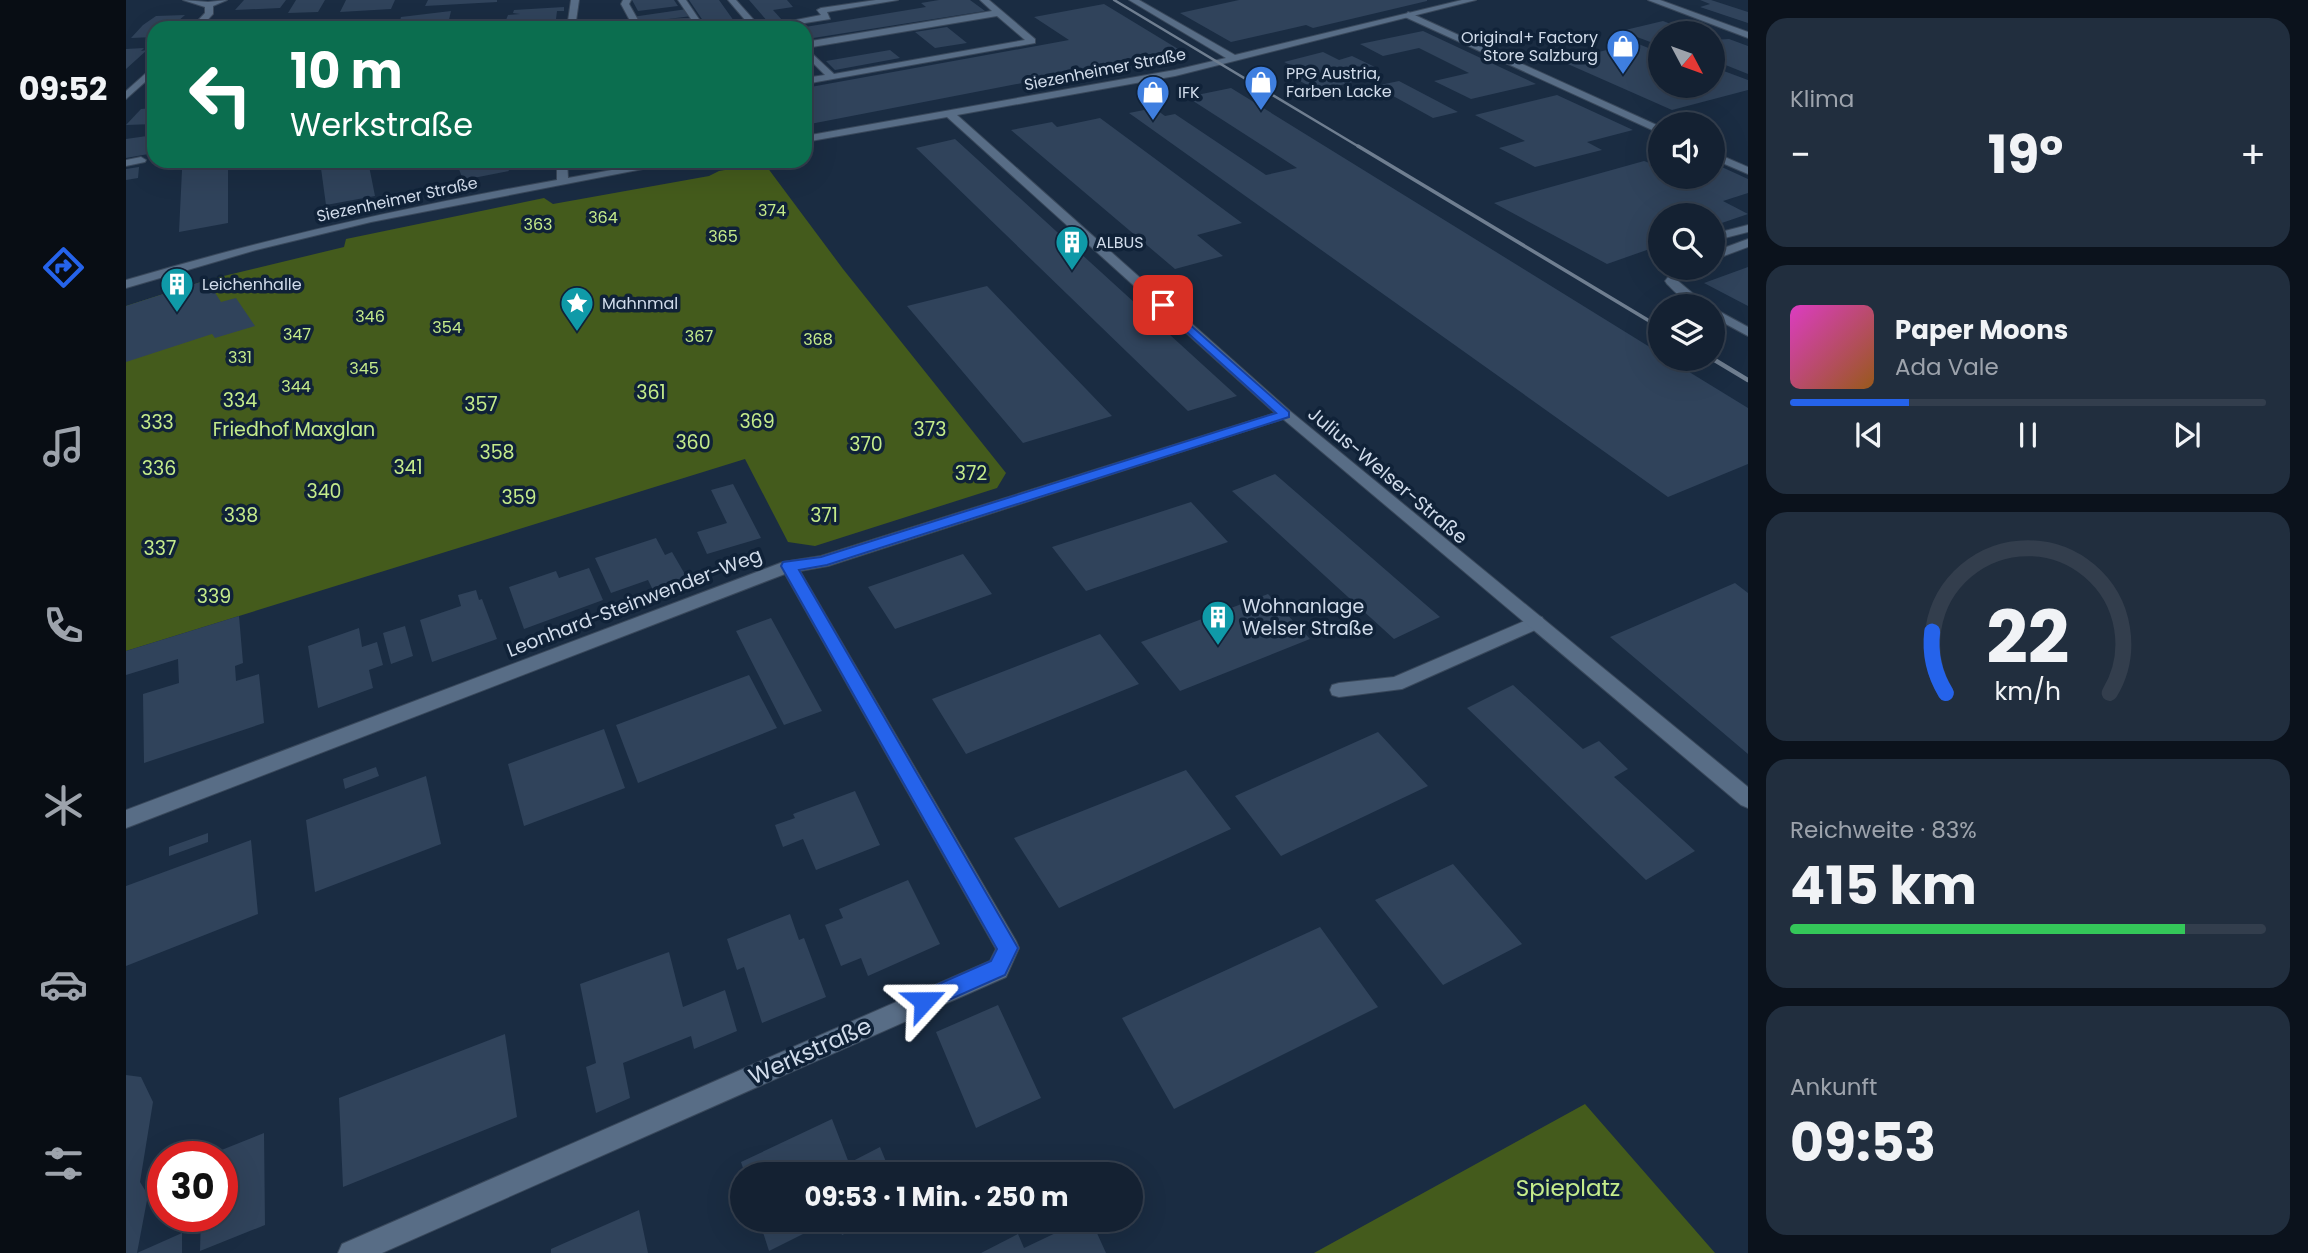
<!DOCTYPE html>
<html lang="de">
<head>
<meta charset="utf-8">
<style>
  :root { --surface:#142132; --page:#212e3e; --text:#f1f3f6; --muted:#9da3ac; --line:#333e4d; --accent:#2563eb }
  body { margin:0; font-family:Poppins,sans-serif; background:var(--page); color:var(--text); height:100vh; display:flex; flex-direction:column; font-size:26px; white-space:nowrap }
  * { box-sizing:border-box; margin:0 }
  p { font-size:23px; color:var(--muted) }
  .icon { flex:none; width:38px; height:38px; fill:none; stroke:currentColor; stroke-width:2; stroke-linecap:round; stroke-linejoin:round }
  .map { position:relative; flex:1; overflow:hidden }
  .drawer { display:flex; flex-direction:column; gap:18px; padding:18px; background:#0b121c; width:560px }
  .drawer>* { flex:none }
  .banner { position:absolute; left:21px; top:21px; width:665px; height:147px; border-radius:21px; box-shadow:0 7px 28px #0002,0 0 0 2px var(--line); background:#0b6e4f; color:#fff; overflow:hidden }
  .needle { width:46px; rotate:131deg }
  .controls { position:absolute; left:1522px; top:21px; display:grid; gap:14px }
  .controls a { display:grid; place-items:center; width:77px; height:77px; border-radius:50%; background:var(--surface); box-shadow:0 7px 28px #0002,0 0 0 2px var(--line); font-size:35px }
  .speed { position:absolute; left:21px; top:1141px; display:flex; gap:14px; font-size:35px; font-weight:700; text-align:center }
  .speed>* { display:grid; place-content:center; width:91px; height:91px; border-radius:50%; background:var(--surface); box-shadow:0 7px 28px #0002,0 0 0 2px var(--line); line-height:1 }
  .speed .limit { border:10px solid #d22; background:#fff; color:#111 }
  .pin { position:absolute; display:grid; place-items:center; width:60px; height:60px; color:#fff; margin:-30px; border-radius:14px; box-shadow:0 4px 10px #0006 }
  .me { position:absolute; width:77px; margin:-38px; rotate:66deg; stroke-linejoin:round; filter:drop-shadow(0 0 5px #0008) }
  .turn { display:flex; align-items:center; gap:24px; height:147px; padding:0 28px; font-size:32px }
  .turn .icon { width:91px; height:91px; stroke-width:2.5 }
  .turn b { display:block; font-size:49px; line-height:60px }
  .big { font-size:52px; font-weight:700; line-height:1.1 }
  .drawer .widget { flex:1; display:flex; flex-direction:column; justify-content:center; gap:10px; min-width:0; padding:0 24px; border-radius:21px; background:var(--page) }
  .drawer .dial { align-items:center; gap:0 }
  .dial svg { height:182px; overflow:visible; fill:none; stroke:var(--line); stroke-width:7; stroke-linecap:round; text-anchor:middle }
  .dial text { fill:var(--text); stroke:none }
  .song { display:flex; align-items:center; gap:21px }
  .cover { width:84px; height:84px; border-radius:10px; background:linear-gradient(135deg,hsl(310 70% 55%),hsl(30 70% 35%)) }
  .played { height:7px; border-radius:4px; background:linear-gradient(90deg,var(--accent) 25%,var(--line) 25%) }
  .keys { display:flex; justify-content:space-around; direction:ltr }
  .heat { display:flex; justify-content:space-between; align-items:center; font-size:38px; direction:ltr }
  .charge { height:10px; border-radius:5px; background:linear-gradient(90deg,#34c759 83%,var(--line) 0) }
  .trip { position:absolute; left:604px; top:1162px; width:413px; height:70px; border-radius:35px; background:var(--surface); box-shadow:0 7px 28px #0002,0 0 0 2px var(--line); font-weight:700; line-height:70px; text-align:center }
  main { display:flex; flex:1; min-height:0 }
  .dock { display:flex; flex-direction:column; width:126px; justify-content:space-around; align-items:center; background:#080d14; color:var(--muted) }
  .dock .icon { width:49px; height:49px }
  .dock .current { color:var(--accent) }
  .dock b { font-size:32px; color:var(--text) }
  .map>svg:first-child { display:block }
  .green { fill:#445b1c }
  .building { fill:#30435b }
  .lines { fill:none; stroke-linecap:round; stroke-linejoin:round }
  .lane-casing { stroke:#39485b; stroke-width:2 }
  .street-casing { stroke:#39485b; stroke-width:2 }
  .lane { fill:#586d86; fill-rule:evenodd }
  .street { fill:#586d86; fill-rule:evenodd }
  .rail-far2 { stroke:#6f7e90; stroke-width:2.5 }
  .rail-far1 { stroke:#6f7e90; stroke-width:3.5 }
  .rail { stroke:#6f7e90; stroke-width:4.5 }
  .route { fill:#2563eb; stroke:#184099; stroke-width:2 }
  .labels { text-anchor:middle; stroke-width:7; stroke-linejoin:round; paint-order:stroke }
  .far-poi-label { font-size:16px; fill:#d1dceb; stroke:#102238; text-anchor:start }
  .far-street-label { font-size:16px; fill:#d1dceb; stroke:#102238 }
  .far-park-label { font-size:16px; fill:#c5ec8b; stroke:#102238 }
  .park-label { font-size:19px; fill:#c5ec8b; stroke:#102238 }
  .street-label { font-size:19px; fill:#d1dceb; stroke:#102238 }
  .poi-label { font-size:19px; fill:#d1dceb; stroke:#102238; text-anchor:start }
  .near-street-label { font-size:23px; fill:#d1dceb; stroke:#102238 }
  .near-park-label { font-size:23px; fill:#c5ec8b; stroke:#102238 }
</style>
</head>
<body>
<main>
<nav class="dock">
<b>09:52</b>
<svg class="icon current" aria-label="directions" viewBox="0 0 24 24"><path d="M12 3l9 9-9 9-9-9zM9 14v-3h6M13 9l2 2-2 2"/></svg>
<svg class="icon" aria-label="music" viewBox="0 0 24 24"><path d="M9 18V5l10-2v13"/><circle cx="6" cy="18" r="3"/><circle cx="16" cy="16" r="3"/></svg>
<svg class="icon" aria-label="phone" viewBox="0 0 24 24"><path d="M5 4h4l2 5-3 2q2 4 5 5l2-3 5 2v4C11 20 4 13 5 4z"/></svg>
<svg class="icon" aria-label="climate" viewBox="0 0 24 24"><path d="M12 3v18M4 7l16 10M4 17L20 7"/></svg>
<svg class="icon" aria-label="car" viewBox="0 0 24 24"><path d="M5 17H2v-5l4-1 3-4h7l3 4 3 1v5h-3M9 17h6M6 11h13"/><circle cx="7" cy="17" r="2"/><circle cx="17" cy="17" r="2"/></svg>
<svg class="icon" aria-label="filters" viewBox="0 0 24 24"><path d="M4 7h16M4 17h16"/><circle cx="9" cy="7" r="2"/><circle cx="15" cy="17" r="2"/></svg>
</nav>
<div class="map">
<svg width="1622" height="1253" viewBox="0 0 1622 1253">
  <rect width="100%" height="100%" fill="#1a2c42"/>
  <path class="green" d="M634,164L641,167L717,269L880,473L871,488L689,546L662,542L619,459L0,651V306L81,280L218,247L220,239L418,198L427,204L583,176L593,171Z
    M1459,1104L1589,1253H1188Z"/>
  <path class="building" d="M118,0H160L154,8L109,10Z
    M170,0H199L192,12L162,13Z
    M220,0H269L265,9L214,12Z
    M302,0H371V2L299,6Z
    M506,0H548L552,6L512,11Z
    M563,0H593L613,28H582Z
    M623,0H661L667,7L647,10L656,20L642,22Z
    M813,0H844L859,11L687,38L679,28H673L800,7L795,3Z
    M1113,0H1301V1L1187,28L1180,25L1105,42L1054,13Z
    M1574,0H1585L1622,12V23L1574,7L1584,4Z
    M978,4L1057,52L679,125V88L943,40L908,17Z
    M438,7V11H431L430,19L380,20L382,15L394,14L387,13L388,10Z
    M561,9L566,16L509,23L506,17Z
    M325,11L322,24L272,28L275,17Z
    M59,15L44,28H28V37L5,38L17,25L30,16Z
    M257,19L250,28H219L226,20Z
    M428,20L433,22L432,28H401L403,22Z
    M1537,21L1568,33H1535V41L1527,43L1495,31Z
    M821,27L841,43L809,48L789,32Z
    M1297,31L1410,84L1345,99L1308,81L1343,73L1293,48L1257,56L1234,44Z
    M1603,39L1622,46V74L1587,60V40Z
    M1510,43L1535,53V86H1587V67L1622,80V90L1546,110L1435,61Z
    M18,48L15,51L21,50L0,69V49Z
    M764,50L774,58L709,70L700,61Z
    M1197,52L1213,60L1226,56L1251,68L1219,76L1230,81L1193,91L1170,79L1185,75L1158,62Z
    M1273,81L1332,112L1307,118L1249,86Z
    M1105,88L1535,354V359H1542L1622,408V464L1542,497L1003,113L1028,108L1039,116L1049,114L1140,175L1171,168L1061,97Z
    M1431,95L1507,130L1461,142L1476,150L1409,167L1373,148L1399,141L1349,115Z
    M28,108V124L0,125L15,109Z
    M974,118L1116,223L1071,235L1097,256L1049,269L885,130L926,122L931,127Z
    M28,135V153L0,158V139Z
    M829,139L1111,396L1062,411L790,148Z
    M194,161H242L249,196L200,205Z
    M330,161H378L383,171L337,180Z
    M1518,161L1535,167V177H1587V163L1622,179V193L1597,201L1622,214L1587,226V215H1535V245L1481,264L1368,203Z
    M102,162V223L53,232L56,170Z
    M13,167L12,178L0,180V169Z
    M1622,267V306L1578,283Z
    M81,280L95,302L110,298L129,326L89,338L86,334L0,362V306Z
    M861,286L986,416L897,443L781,306Z
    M1149,474L1314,617L1268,639L1106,491Z
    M607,484L635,538L581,554L571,532L601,523L585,490Z
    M1065,502L1102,542L960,591L926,547Z
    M530,538L539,555L546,552L564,583L530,596L522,580L485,593L469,558Z
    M837,554L866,594L769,629L742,587Z
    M463,568L477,600L398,629L383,587L430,571L433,578Z
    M1609,583L1622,593V754L1484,637Z
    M350,590L353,600L356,599L371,639L306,662L294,620L335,606L332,595Z
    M1142,594L1184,639L1054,691L1015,642Z
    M113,616L117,663L109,666L110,681L133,674L138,723L18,763L17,694L53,683L52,659L0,675V651Z
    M645,618L696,711L658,725L610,631Z
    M279,626L287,656L265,664L257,633Z
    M233,628L236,647L251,642L257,665L243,670L247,688L192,708L182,646Z
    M974,634L1013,684L840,754L806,699Z
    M623,675L651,728L512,783L490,725Z
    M1387,685L1457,749L1473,741L1502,769L1488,777L1569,851L1520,880L1341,708Z
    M478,729L499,788L398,826L382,764Z
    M1252,732L1302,786L1155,856L1109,796Z
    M250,767L253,776L219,789L217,779Z
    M1060,770L1105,829L933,908L888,838Z
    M300,776L315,844L189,892L180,820Z
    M729,791L754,845L690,870L677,839L657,847L649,825L669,818L667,814Z
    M82,833V842L43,856V847Z
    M125,840L132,914L0,966V886Z
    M1327,864L1396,944L1317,985L1249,900Z
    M782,880L814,944L742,976L735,958L715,966L699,925L717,918L713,909Z
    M664,914L673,940L678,938L700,997L636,1023L618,967L611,970L601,939Z
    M1194,927L1252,1007L1048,1109L996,1018Z
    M543,952L557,1007L599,990L611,1031L568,1049L565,1036L497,1063L504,1098L470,1113L460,1067L470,1063L454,984Z
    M872,1005L915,1098L850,1128L810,1032Z
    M379,1034L391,1117L217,1187L213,1098Z
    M0,1075L15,1077L27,1102L14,1182L22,1195L11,1253H0Z
    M706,1119L723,1163L754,1147L765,1174H619L615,1162Z
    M138,1133L139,1225L74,1251L75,1216H96V1157H78Z
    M513,1210L522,1253H425V1249Z
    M633,1220H705L643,1251Z
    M711,1220H746L716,1235Z
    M957,1220H965L980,1253H855L892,1234L898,1248Z
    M56,1233V1253H11Z"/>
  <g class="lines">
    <defs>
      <path id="lane" d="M497,0H505L503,4L516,27L538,20L565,19L552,0H560L579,28L558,24L508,28L495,4Z
        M602,0H610L635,28H626Z
        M750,0H772L701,12L704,19L660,26L662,28H653L650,24L695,15L691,10L695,8Z
        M854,0H863L909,39V43L679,84V78L699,75L679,55V42L866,11ZM871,16L899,40L708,74L680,48Z
        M1282,12L1535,127V134L1279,17Z
        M1587,152L1622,167V174L1587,159Z
        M15,157L20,160L19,162L0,166V160Z
        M1622,225V232L1587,241V234Z
        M1622,239V247L1587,260V252Z
        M1549,268H1561L1552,281L1582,306C1562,306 1555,298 1541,284L1539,281Z
        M1587,308L1622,327V336L1587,317Z
        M1410,616L1416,617L1419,622L1416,627L1276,689L1213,697L1206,695L1204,690L1206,685L1213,683L1268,677Z"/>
      <path id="street" d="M57,0L82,2L101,0L87,6V14L74,28H65L79,13V7Z
        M445,0H453L449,28H441Z
        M1003,0H1013L1109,55L1336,0H1350L1049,76L831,115L1164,411L1622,787V808L1615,805L1157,419L702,566L674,571L890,941L893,948L880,977L256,1253H212L216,1244L864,961L870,949L659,574L0,828V810L657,562L695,556L1149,413L821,117L679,142V136L1049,70L1100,58Z
        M1522,0H1534L1622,32V38Z
        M28,66V74L0,99V91Z
        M431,161H441L442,178L535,161H558L245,222L130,250L0,288V280C142,238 285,206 431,180Z"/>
    </defs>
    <use href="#lane" class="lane-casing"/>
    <use href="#street" class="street-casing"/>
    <use href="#lane" class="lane"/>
    <use href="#street" class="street"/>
    <path class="rail-far2" d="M988,0L1235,148"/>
    <path class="rail-far1" d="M1232,146L1535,328"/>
    <path class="rail" d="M1587,359L1622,380"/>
  </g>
  <path class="route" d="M1037,301L1163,412V417L701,565L673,570L892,948L879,975L798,1011L790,1008L787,1001L790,994L865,961L871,949L655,566L657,562L695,557L1150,413L1033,307V302Z"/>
  <defs>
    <symbol id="shop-pin" viewBox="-11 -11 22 30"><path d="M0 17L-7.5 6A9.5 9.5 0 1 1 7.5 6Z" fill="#3f7fe0" stroke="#102238"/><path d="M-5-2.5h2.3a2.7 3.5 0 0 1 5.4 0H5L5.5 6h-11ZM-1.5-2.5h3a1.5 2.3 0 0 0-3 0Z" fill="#fff"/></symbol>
    <symbol id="building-pin" viewBox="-11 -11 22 30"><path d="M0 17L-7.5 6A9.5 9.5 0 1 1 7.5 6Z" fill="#0f9aa8" stroke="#102238"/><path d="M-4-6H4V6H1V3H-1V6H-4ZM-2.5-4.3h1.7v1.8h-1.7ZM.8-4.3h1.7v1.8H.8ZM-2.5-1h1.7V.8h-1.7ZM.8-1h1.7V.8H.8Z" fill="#fff"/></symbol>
    <symbol id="sight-pin" viewBox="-11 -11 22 30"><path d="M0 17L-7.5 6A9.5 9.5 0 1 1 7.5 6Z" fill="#0f9aa8" stroke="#102238"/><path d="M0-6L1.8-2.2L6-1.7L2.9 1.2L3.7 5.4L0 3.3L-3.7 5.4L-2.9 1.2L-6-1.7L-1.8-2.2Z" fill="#fff"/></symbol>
  </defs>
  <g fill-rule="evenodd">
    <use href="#shop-pin" x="1478" y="27" width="38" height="52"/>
    <use href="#shop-pin" x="1116" y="63" width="38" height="52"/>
    <use href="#shop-pin" x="1008" y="73" width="38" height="52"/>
    <use href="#building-pin" x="927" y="223" width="38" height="52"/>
    <use href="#building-pin" x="32" y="265" width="38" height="52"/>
    <use href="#sight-pin" x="432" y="284" width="38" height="52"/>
    <use href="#building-pin" x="1073" y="598" width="38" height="52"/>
  </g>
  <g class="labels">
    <g class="far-poi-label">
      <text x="1472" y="43" text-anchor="end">Original+ Factory<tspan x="1472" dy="18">Store Salzburg</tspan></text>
      <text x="1160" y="79">PPG Austria,<tspan x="1160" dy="18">Farben Lacke</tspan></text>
      <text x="1052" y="98">IFK</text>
      <text x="970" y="248">ALBUS</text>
      <text x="76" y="290">Leichenhalle</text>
      <text x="476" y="309">Mahnmal</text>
    </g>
    <g class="far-street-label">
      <text transform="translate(979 69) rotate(-11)" y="6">Siezenheimer Straße</text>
      <text transform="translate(271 199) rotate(-12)" y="6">Siezenheimer Straße</text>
    </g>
    <g class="far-park-label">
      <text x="646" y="216">374</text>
      <text x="477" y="223">364</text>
      <text x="412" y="230">363</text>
      <text x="597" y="242">365</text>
      <text x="244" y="322">346</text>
      <text x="321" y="333">354</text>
      <text x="171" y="340">347</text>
      <text x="573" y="342">367</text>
      <text x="692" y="345">368</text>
      <text x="114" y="363">331</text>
      <text x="238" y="374">345</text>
      <text x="170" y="392">344</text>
    </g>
    <g class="park-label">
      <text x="525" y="399">361</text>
      <text x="114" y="407">334</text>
      <text x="355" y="411">357</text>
      <text x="631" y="428">369</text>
      <text x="31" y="429">333</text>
      <text x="168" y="436">Friedhof Maxglan</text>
      <text x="804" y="436">373</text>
      <text x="567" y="449">360</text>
      <text x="740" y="451">370</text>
      <text x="371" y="459">358</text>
      <text x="282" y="474">341</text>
      <text x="33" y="475">336</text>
      <text x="845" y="480">372</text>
      <text x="198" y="498">340</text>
      <text x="393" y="504">359</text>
      <text x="115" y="522">338</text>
      <text x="698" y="522">371</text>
      <text x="34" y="555">337</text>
      <text x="88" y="603">339</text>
    </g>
    <g class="street-label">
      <text transform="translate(1262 475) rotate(40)" y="7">Julius-Welser-Straße</text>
      <text transform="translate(508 602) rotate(-21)" y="7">Leonhard-Steinwender-Weg</text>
    </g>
    <g class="poi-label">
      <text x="1116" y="613">Wohnanlage<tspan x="1116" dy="22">Welser Straße</tspan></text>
    </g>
    <g class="near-street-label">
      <text transform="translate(684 1051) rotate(-24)" y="8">Werkstraße</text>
    </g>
    <g class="near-park-label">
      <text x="1442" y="1196">Spieplatz</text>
    </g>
  </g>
</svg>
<div class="controls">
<a><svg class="needle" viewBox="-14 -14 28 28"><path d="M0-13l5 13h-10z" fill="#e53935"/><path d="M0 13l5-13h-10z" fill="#9da3ac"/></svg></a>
<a><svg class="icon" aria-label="sound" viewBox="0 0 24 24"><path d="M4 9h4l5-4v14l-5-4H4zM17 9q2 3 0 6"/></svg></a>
<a><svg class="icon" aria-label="search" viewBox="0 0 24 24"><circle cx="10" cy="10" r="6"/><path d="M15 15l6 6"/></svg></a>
<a><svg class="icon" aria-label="layers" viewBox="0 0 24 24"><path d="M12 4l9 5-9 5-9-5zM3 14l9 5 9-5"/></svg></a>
</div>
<div class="speed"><div class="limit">30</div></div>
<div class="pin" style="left:1037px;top:305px;background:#d93025"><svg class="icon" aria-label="arrive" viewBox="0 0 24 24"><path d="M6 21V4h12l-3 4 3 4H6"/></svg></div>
<svg class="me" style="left:798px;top:1001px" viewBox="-20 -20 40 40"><path d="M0-17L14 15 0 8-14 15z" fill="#2563eb" stroke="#fff" stroke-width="4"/></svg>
<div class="trip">09:53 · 1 Min. · 250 m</div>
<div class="banner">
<div class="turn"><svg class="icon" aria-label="left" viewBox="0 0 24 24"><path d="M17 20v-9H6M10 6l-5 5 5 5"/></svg><div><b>10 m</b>Werkstraße</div></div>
</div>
</div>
<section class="drawer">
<div class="widget"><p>Klima</p>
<div class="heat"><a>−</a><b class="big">19°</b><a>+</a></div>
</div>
<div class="widget">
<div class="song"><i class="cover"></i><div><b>Paper Moons</b><p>Ada Vale</p></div></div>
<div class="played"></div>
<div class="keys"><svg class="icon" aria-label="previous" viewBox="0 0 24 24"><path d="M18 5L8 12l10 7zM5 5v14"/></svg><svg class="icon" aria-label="pause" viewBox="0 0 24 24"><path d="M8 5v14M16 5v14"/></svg><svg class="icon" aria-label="next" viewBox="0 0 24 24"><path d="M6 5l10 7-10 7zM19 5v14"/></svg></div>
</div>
<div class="widget dial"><svg viewBox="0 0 100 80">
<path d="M14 69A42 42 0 1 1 86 69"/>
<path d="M14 69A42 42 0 0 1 8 42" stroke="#2563eb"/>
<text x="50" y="56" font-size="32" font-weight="700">22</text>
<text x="50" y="72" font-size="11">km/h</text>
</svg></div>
<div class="widget"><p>Reichweite · 83%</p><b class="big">415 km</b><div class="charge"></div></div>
<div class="widget"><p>Ankunft</p><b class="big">09:53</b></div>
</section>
</main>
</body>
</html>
